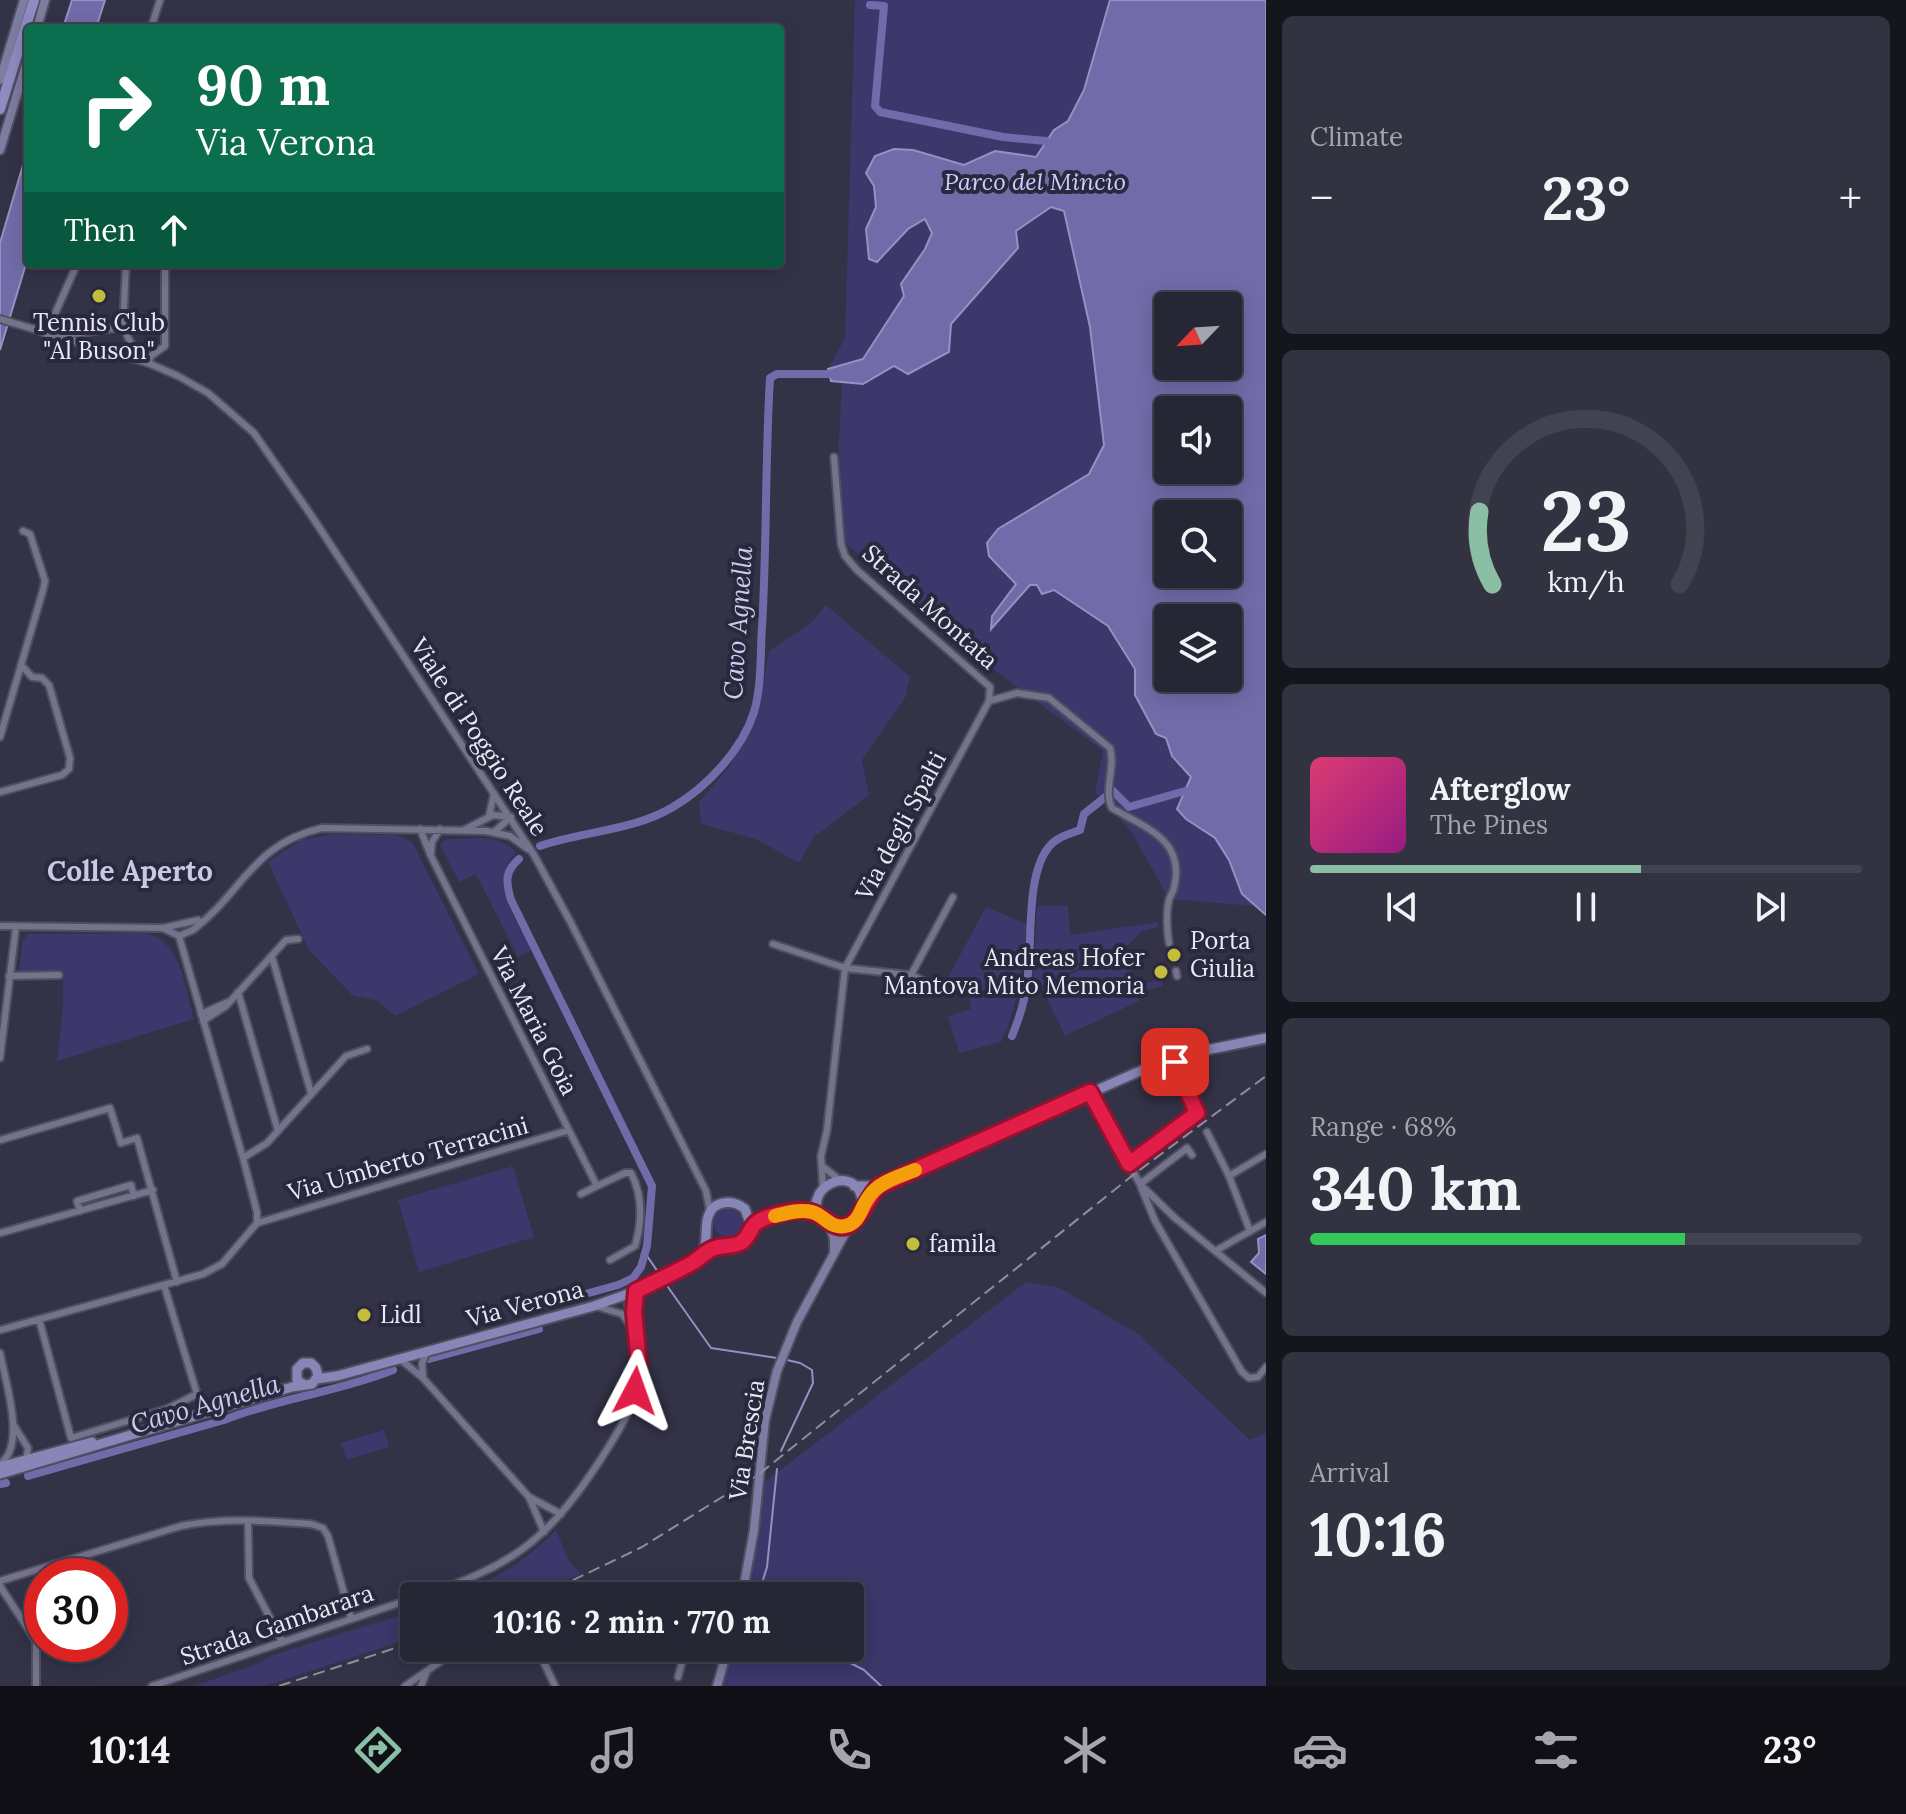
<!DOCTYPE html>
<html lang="en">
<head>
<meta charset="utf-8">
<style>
  :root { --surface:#262635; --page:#323241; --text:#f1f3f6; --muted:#a4a5ad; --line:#424350; --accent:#8abfa5 }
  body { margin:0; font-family:Lora,serif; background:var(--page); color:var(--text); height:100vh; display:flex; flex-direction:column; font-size:30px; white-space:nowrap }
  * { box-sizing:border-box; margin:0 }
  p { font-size:26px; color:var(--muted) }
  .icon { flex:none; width:44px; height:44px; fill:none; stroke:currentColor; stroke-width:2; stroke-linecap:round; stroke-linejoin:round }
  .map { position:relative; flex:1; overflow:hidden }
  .details { display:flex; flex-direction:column; gap:16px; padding:16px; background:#15151d; width:640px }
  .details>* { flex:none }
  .banner { position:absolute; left:24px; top:24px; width:760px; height:244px; border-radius:8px; box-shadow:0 4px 20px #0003,0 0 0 2px var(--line); background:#0b6e4f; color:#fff; overflow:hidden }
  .needle { width:52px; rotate:245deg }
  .fabs { position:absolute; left:1154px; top:292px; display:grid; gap:16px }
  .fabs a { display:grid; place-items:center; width:88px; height:88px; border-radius:8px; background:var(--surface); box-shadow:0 4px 20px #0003,0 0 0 2px var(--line); font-size:40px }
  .speed { position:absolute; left:24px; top:1558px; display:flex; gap:16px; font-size:40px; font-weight:700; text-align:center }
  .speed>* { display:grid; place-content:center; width:104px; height:104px; border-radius:50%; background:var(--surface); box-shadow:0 4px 20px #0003,0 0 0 2px var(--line); line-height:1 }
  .speed .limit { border:12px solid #d22; background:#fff; color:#111 }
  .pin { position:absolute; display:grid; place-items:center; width:68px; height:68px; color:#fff; margin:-34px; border-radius:16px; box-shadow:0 4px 12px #0006 }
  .me { position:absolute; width:88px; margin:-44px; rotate:4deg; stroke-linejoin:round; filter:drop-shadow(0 0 6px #0008) }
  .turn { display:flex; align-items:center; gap:28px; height:168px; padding:0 40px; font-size:36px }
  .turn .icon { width:104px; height:104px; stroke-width:2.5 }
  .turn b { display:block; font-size:56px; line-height:68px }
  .then { display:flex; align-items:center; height:76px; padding:0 40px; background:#0003; gap:16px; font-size:30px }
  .big { font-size:60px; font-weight:700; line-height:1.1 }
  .details .tile { flex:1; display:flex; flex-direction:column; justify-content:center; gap:12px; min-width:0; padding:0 28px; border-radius:12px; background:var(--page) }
  .details .dial { align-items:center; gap:0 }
  .dial svg { height:208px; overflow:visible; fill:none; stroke:var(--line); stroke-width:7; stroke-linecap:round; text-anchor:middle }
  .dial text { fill:var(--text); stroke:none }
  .song { display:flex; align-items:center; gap:24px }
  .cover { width:96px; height:96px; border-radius:12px; background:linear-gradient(135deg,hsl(340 70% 55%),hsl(310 70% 35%)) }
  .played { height:8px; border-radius:4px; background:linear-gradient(90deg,var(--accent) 60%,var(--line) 60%) }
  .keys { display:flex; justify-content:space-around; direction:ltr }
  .heat { display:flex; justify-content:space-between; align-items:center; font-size:44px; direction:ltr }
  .charge { height:12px; border-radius:6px; background:linear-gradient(90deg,#34c759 68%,var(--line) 0) }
  .trip { position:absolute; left:400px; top:1582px; width:464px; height:80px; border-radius:8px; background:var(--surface); box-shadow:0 4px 20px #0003,0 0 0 2px var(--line); font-weight:700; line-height:80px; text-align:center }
  .tab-bar { display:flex; height:128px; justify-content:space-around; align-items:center; background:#0f0f15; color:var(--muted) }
  .tab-bar .icon { width:56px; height:56px }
  .tab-bar .on { color:var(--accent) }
  .tab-bar b { font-size:36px; color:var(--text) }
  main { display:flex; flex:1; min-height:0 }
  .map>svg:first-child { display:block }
  .green { fill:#3d376b; fill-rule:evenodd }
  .water { fill:#716ca9; stroke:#9591c0; stroke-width:2; fill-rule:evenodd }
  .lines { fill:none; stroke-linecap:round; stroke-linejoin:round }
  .stream { stroke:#9591c0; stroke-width:2 }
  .canal { stroke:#716ca9; stroke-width:8 }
  .minor-casing { stroke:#504f61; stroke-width:10 }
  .secondary-casing { stroke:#504f61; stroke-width:12 }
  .primary-casing { stroke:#504f61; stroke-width:13 }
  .trunk-casing { stroke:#504f61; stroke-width:14 }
  .minor { stroke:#74738b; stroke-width:6 }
  .secondary { stroke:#7e7ca0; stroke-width:8 }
  .primary { stroke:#8886b6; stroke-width:9 }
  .trunk { stroke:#8f8cc4; stroke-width:10 }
  .rail { stroke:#8e8e9f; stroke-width:2; stroke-dasharray:12 6; stroke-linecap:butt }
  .route-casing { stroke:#92132f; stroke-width:20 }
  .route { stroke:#e11d48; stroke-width:14 }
  .slow { stroke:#f59e0b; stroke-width:14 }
  .poi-dot { fill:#c3bd3e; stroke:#29283c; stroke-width:3 }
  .labels { text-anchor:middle; stroke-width:8; stroke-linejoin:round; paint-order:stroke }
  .park-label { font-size:24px; font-style:italic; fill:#cccaff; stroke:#29283c }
  .poi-label { font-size:24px; fill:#e8e8f6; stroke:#29283c; text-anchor:start }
  .street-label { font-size:24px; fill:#e8e8f6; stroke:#29283c }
  .water-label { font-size:26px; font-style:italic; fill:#cdccf0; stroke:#29283c }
  .quarter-label { font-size:28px; font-weight:bold; fill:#cac9e4; stroke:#29283c }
</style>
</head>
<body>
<main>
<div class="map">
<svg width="1266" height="1686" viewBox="0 0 1266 1686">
  <rect width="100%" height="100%" fill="#333247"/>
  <path class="green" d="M855,0H1266V907L1169,899L1131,831L1095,792L1103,751L985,663L834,533L843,365L828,369L845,338ZM1168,306H1228V366H1168ZM1168,410H1228V470H1168ZM1168,514H1228V574H1168ZM1168,618H1228V678H1168Z
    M826,605L910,677L905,698L862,760L869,795L813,838L799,863L756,839L701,824L699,802L729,767L759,710L769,651L811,623Z
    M332,834L396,835L412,842L479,974L395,1016L378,1001L352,995L309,950L268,862L301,840Z
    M447,839C469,839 503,833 516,853C486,883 516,918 532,950L518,957L476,874L459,882L441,847V843Z
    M1068,905L1070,935L1158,922V927L1140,932L1130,944L1039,987L1033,984L1037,906Z
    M986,907L1027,924C1023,966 1019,1004 1001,1042L959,1053L948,1016L971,1009L966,979L948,987L946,981Z
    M145,933C181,940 185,987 194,1019L57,1061L63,1008V971H19L23,940L28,934Z
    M1126,947L1134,986L1161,980L1163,986L1138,992L1139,1001L1065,1036L1042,988Z
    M513,1166L534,1237L419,1272L398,1200Z
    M714 1223a14 14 0 1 1 28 0a14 14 0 1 1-28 0Z
    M1026,1282L1060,1288L1138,1334L1250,1440L1266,1433V1686H717L727,1648H850V1596H742L758,1487Z
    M384,1430L389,1447L347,1460L341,1443Z
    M556,1530L569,1561L581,1574L532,1596H458C498,1577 525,1562 556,1530Z
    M414,1611V1637L265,1686H194L260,1663L270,1656Z"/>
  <path class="water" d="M72,0H105L96,28H63Z
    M1110,0H1266V915L1242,894L1229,860L1215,838L1186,819L1177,809L1191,777L1172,756L1166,738L1156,734L1135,695V669L1108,626L1054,590L1042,594L1037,585H1030L991,629L992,616L1016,584L989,556L987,543L998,529L1089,474L1104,445L1090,327L1064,211L1051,207L1016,231L1018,248L951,324L949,352L908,374L894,366L863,384L831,381L828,369L863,359L904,296L901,284L925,249L932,233L925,219L908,229L877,262L869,259L866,229L876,207L874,186L866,173L875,156L894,149L913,150L964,165L995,151L1036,157L1054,130L1068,121L1084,90ZM1168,306H1228V366H1168ZM1168,410H1228V470H1168ZM1168,514H1228V574H1168ZM1168,618H1228V678H1168Z
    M28,148V257L0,350V243Z
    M1266,1235V1274L1251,1262L1259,1253L1258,1239Z"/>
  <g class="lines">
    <path class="stream" d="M645,1253L660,1275
      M663,1280L711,1348L777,1358
      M781,1451L813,1383L812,1370L800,1363L787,1360
      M758,1596L767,1567L777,1469
      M821,1648L864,1670L881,1686"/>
    <path class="canal" d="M870,5L884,6L875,106L880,112L1003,137L1046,141
      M540,846C583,831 633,831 673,807C707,787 742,750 754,712C762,685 760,654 762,627C767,544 765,461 770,378L777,374H829
      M519,859C504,872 506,883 511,900L652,1186L647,1246L641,1267L633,1278L618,1285L534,1308
      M1012,1036C1019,1019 1025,1001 1027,982C1033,945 1025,878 1048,848C1056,837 1067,835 1080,830L1084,814L1113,791L1129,807L1185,791
      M429,1359L539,1329
      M28,1476L224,1420C279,1398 338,1392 393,1370
      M0,1484L6,1483"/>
    <defs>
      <path id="minor" d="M151,28L160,0
        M126,264L123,327L135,352L134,359
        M0,319L148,363L178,376L208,393L254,433L311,515L534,855L571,923L706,1191L710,1212
        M46,334L77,264
        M59,336L123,327
        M148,363L151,356L165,346V264
        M834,457L841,544L845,556L857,570L990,687L989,701L1017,693L1049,698L1110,748C1116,768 1103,790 1112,808C1146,828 1186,840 1174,888C1173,892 1170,896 1169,900C1166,912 1167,931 1169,943
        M0,737L43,590L45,581L30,534L23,531
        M0,792L62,775L69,769L70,758L49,685L42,678L32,677L21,665
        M489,816L494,794
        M420,829L431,856L597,1186L581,1194
        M466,829L493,815L511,817
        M494,832L511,817
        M431,853L432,842L440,829
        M0,926L163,928L198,920
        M163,928L179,936L193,930C243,892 252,844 322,828L486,831L510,836L528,849
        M179,936L243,1158L257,1212V1223
        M773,944L845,968L911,975L940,989
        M272,957L311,1093
        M1176,971L1177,976
        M911,975L953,897
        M9,976L59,975
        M238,992L278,1131
        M201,1014L228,1002
        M203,1021L226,1006L286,940L298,939
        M0,1058L16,926
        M1090,1092L1140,1184L1175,1218L1266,1293
        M1207,1132L1229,1176L1250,1231
        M0,1140L110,1108L121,1143L137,1138L177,1282
        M243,1158L267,1143L346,1056L367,1049
        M1129,1164L1197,1113L1172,1057
        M822,1166L841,1181
        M1229,1176L1266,1154
        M1140,1184L1187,1148L1192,1155
        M597,1186L625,1173H631C643,1196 642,1222 635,1246L610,1260
        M1141,1187L1155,1221L1242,1372L1249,1378L1258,1377L1266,1367
        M823,1188L821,1156L827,1130L845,968L989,701
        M80,1211L77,1201L131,1185L134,1196
        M257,1223L569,1130
        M0,1233L153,1190
        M1217,1250L1266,1222
        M629,1293L628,1303L631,1322
        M599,1307L622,1314L634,1330
        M39,1319L71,1438L167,1409L197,1394L164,1285
        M0,1330L203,1274L222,1264L257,1223
        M0,1353C5,1381 27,1445 0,1464
        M401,1360L423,1378L529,1497L561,1514
        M423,1378L422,1363L427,1352
        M13,1424L28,1448L26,1460
        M529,1497L544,1532
        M248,1521L249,1578L282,1641
        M0,1581L181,1526C224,1517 267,1521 311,1524L323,1528L328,1536L351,1618
        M0,1586L36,1641V1686
        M421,1596C513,1566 548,1540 601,1459C615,1437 630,1414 636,1388C642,1355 627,1321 636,1291
        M537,1648L555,1686
        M678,1677L686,1648
        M152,1686L414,1598
        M405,1686L460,1648
        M421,1686L427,1671"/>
      <path id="secondary" d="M37,28L45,0
        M0,80L24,0
        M0,150L28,58
        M828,1222L834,1238V1252
        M742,1596L754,1530L765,1420L777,1371L797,1322L850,1224
        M717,1686L728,1648"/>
      <path id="primary" d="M854,1186H879L1172,1057L1266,1038
        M863,1206C860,1155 793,1192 825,1221C852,1244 865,1199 879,1186
        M751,1226C771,1214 798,1206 821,1215
        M316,1379L337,1376L594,1306L636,1291L690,1264C698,1259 705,1252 713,1248C731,1240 742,1252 751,1226L745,1209C733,1199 713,1200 708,1217C704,1231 709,1239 702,1256
        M0,1467L92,1442
        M0,1474L292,1387L312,1384L318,1376L316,1368L311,1363H303L297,1369V1380L303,1384"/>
      <path id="trunk" d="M0,109L34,0"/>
    </defs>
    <use href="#minor" class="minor-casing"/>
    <use href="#secondary" class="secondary-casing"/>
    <use href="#primary" class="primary-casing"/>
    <use href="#trunk" class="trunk-casing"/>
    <use href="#minor" class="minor"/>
    <use href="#secondary" class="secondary"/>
    <use href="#primary" class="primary"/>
    <use href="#trunk" class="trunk"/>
    <path class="rail" d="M540,1596L642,1547L759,1474L1133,1175L1266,1076
      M279,1686L414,1642"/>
  </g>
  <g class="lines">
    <defs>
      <path id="route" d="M635,1391L639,1365L634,1312L636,1291C654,1282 674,1273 692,1263C699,1259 705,1252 712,1249C722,1244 733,1248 742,1242C754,1232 747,1224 768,1217C780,1213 798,1209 811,1212C825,1215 833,1232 849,1225C861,1219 868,1196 879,1186L1090,1092L1129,1164L1197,1113L1175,1062"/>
    </defs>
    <use href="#route" class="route-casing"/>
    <use href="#route" class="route"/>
    <path class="slow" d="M775,1216C787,1213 800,1209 812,1212C824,1215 830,1229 845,1226C860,1223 860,1209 868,1198C878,1182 898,1177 915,1170"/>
  </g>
  <g class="poi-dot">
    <circle cx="99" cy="296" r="8"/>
    <circle cx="1174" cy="955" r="8"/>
    <circle cx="1161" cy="972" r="8"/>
    <circle cx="913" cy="1244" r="8"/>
    <circle cx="364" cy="1315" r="8"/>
  </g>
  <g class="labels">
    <g class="park-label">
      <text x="1035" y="190">Parco del Mincio</text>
    </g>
    <g class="poi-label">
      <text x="99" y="331" text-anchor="middle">Tennis Club<tspan x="99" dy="28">"Al Buson"</tspan></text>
      <text x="1190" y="949">Porta<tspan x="1190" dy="28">Giulia</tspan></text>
      <text x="1145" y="966" text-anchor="end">Andreas Hofer<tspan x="1145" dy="28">Mantova Mito Memoria</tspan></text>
      <text x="929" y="1252">famila</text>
      <text x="380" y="1323">Lidl</text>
    </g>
    <g class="street-label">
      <text transform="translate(930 607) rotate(42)" y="8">Strada Montata</text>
      <text transform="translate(479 737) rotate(57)" y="8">Viale di Poggio Reale</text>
      <text transform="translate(901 826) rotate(-62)" y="8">Via degli Spalti</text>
      <text transform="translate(534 1021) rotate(63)" y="8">Via Maria Goia</text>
      <text transform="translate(408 1159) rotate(-16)" y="8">Via Umberto Terracini</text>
      <text transform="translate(525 1304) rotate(-15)" y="8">Via Verona</text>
      <text transform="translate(747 1440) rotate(-81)" y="8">Via Brescia</text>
      <text transform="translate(277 1625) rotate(-19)" y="8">Strada Gambarara</text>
    </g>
    <g class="water-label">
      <text transform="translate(738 623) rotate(-86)" y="9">Cavo Agnella</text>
      <text transform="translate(205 1404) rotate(-16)" y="9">Cavo Agnella</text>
    </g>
    <g class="quarter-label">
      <text x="130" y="881">Colle Aperto</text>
    </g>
  </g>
</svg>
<div class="fabs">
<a><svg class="needle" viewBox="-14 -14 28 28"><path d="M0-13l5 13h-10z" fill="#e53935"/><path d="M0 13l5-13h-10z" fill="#a4a5ad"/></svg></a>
<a><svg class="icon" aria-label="sound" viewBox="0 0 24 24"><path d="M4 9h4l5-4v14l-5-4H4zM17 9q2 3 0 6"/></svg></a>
<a><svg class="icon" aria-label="search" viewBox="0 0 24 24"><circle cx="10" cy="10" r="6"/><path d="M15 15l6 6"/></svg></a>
<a><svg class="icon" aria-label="layers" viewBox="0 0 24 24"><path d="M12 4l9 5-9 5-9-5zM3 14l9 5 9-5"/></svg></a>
</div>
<div class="speed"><div class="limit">30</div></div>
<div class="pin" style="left:1175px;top:1062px;background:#d93025"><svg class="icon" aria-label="arrive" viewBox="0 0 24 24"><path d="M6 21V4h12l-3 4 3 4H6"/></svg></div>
<svg class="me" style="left:635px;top:1391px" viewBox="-20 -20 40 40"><path d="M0-17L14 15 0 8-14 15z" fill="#e11d48" stroke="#fff" stroke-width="4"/></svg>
<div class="trip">10:16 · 2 min · 770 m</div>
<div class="banner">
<div class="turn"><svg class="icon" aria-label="right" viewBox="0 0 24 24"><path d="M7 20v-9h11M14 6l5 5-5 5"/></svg><div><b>90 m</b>Via Verona</div></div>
<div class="then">Then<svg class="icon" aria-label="ahead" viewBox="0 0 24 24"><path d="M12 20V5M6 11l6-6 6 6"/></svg></div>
</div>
</div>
<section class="details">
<div class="tile"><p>Climate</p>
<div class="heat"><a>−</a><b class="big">23°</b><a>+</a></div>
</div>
<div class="tile dial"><svg viewBox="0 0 100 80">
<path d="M14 69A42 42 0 1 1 86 69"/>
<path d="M14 69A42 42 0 0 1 9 41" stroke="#8abfa5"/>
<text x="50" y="56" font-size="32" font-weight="700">23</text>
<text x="50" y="72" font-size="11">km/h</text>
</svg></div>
<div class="tile">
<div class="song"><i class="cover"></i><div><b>Afterglow</b><p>The Pines</p></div></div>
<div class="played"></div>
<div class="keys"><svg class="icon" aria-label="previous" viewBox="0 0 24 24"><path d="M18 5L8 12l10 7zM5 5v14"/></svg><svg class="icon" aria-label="pause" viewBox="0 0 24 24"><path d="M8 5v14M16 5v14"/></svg><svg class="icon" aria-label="next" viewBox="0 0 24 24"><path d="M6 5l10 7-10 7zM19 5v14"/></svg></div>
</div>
<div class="tile"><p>Range · 68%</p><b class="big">340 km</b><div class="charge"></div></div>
<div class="tile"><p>Arrival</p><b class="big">10:16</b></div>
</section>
</main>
<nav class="tab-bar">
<b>10:14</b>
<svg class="icon on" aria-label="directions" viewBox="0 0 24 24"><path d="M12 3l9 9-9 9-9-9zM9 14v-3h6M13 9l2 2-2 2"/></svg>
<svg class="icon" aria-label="music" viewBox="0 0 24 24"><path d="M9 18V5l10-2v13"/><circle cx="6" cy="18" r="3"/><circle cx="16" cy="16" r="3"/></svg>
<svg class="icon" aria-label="phone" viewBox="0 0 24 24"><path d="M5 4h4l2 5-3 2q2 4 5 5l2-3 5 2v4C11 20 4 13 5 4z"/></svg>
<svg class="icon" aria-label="climate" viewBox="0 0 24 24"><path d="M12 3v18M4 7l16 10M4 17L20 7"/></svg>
<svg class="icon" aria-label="car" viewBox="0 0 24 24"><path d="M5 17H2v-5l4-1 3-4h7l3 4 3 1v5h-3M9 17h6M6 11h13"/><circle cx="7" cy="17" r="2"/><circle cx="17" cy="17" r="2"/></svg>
<svg class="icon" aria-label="filters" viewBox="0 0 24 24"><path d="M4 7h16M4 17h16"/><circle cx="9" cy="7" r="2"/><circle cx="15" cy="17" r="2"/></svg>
<b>23°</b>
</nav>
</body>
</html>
